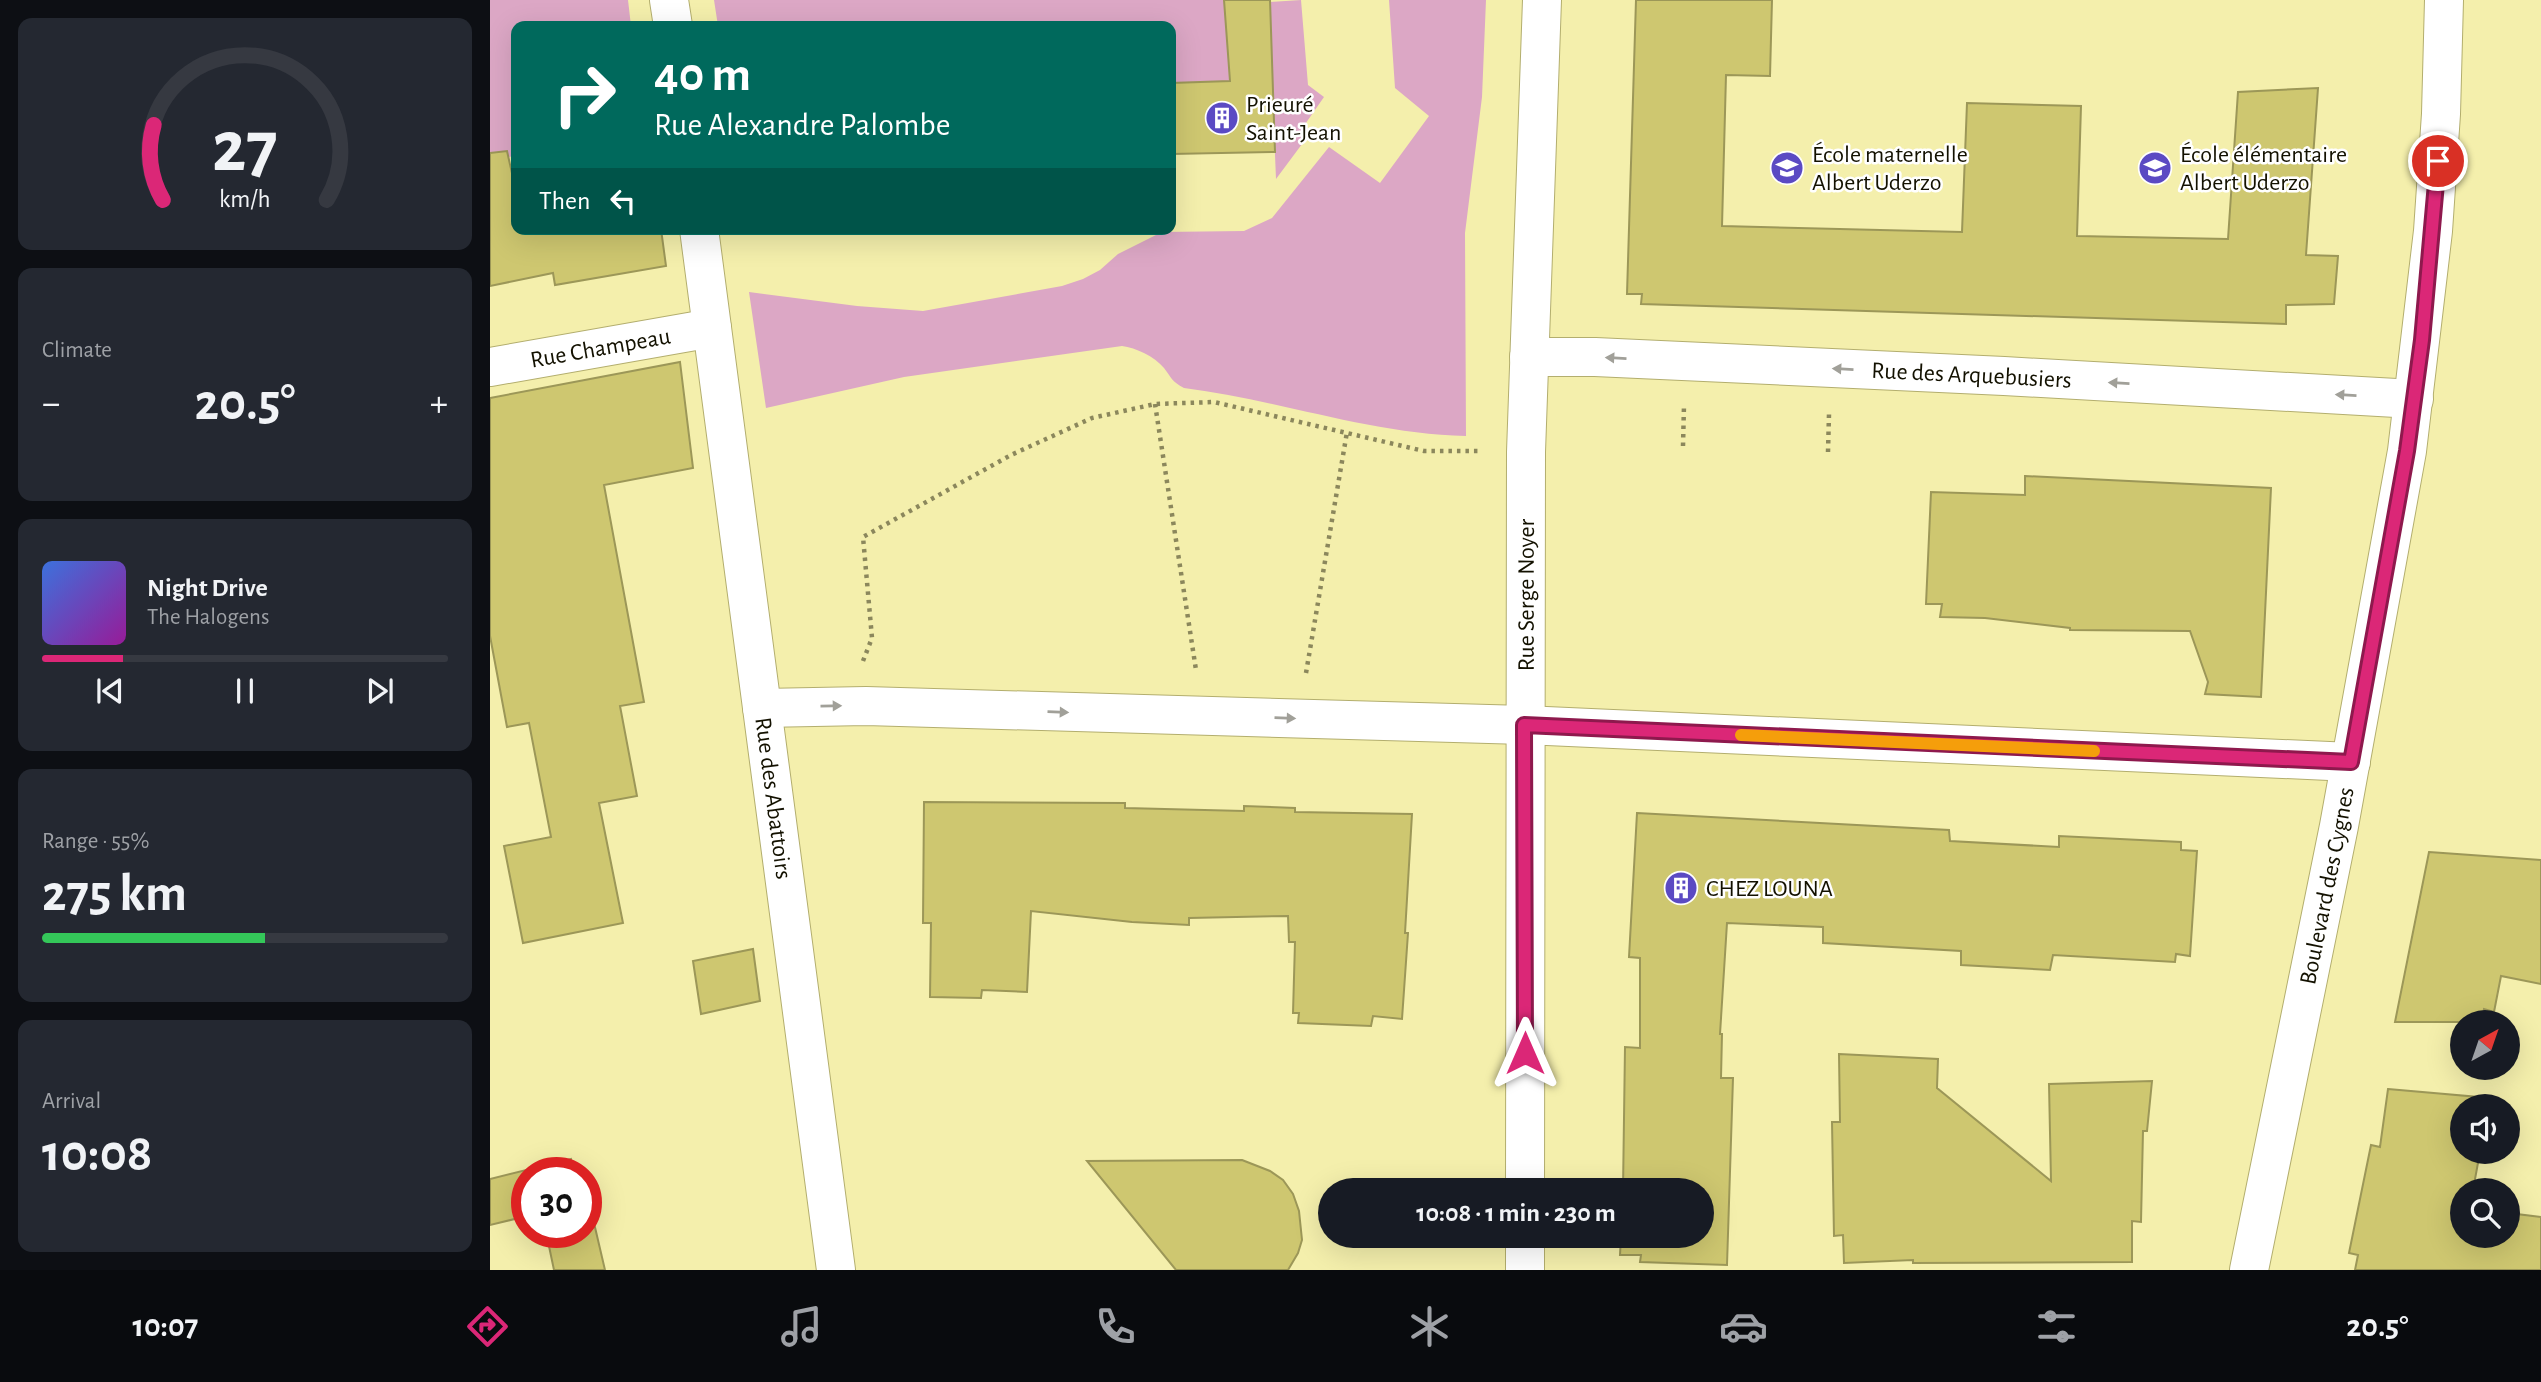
<!DOCTYPE html>
<html lang="en">
<head>
<meta charset="utf-8">
<style>
  :root { --surface:#171b24; --page:#242831; --text:#f1f3f6; --muted:#9ea1a6; --line:#363941; --accent:#db2777 }
  body { margin:0; font-family:"Alegreya Sans",sans-serif; background:var(--page); color:var(--text); height:100vh; display:flex; flex-direction:column; font-size:26px; white-space:nowrap }
  * { box-sizing:border-box; margin:0 }
  p { font-size:23px; color:var(--muted) }
  .icon { flex:none; width:38px; height:38px; fill:none; stroke:currentColor; stroke-width:2; stroke-linecap:round; stroke-linejoin:round }
  .map { position:relative; flex:1; overflow:hidden }
  .details { display:flex; flex-direction:column; gap:18px; padding:18px; background:#0d0f14; width:490px }
  .details>* { flex:none }
  .top-card { position:absolute; left:21px; top:21px; width:665px; height:214px; border-radius:14px; box-shadow:0 7px 28px #0002; background:#00695c; color:#fff; overflow:hidden }
  .needle { width:46px; rotate:40deg }
  .fabs { position:absolute; left:1960px; top:1010px; display:grid; gap:14px }
  .fabs a { display:grid; place-items:center; width:70px; height:70px; border-radius:50%; background:var(--surface); box-shadow:0 7px 28px #0002; font-size:35px }
  .speed { position:absolute; left:21px; top:1157px; display:flex; gap:14px; font-size:35px; font-weight:700; text-align:center }
  .speed>* { display:grid; place-content:center; width:91px; height:91px; border-radius:50%; background:var(--surface); box-shadow:0 7px 28px #0002; line-height:1 }
  .speed .limit { border:10px solid #d22; background:#fff; color:#111 }
  .pin { position:absolute; display:grid; place-items:center; width:60px; height:60px; color:#fff; margin:-30px; border:4px solid #fff; border-radius:50%; box-shadow:0 2px 7px #0007 }
  .me { position:absolute; width:77px; margin:-38px; rotate:0deg; stroke-linejoin:round; filter:drop-shadow(0 0 5px #0008) }
  .turn { display:flex; align-items:center; gap:24px; height:147px; padding:0 28px; font-size:32px }
  .turn .icon { width:91px; height:91px; stroke-width:2.5 }
  .turn b { display:block; font-size:49px; line-height:60px }
  .then { display:flex; align-items:center; height:66px; padding:0 28px; background:#0003; gap:14px; font-size:26px }
  .big { font-size:52px; font-weight:700; line-height:1.1 }
  .details .widget { flex:1; display:flex; flex-direction:column; justify-content:center; gap:10px; min-width:0; padding:0 24px; border-radius:14px; background:var(--page) }
  .details .dial { align-items:center; gap:0 }
  .dial svg { height:182px; overflow:visible; fill:none; stroke:var(--line); stroke-width:7; stroke-linecap:round; text-anchor:middle }
  .dial text { fill:var(--text); stroke:none }
  .song { display:flex; align-items:center; gap:21px }
  .cover { width:84px; height:84px; border-radius:10px; background:linear-gradient(135deg,hsl(220 70% 55%),hsl(300 70% 35%)) }
  .played { height:7px; border-radius:4px; background:linear-gradient(90deg,var(--accent) 20%,var(--line) 20%) }
  .keys { display:flex; justify-content:space-around; direction:ltr }
  .heat { display:flex; justify-content:space-between; align-items:center; font-size:38px; direction:ltr }
  .charge { height:10px; border-radius:5px; background:linear-gradient(90deg,#34c759 55%,var(--line) 0) }
  .trip { position:absolute; left:828px; top:1178px; width:396px; height:70px; border-radius:35px; background:var(--surface); box-shadow:0 7px 28px #0002; font-weight:700; line-height:70px; text-align:center }
  .tab-bar { display:flex; height:112px; justify-content:space-around; align-items:center; background:#090b0e; color:var(--muted) }
  .tab-bar .icon { width:49px; height:49px }
  .tab-bar .current { color:var(--accent) }
  .tab-bar b { font-size:32px; color:var(--text) }
  main { display:flex; flex:1; min-height:0 }
  .map>svg:first-child { display:block }
  .green { fill:#dca7c5 }
  .building { fill:#cec770; stroke:#9c9758; stroke-width:2 }
  .lines { fill:none; stroke-linecap:round; stroke-linejoin:round }
  .street-casing { stroke:#b3ae6e; stroke-width:40 }
  .secondary-casing { stroke:#b3ae6e; stroke-width:40 }
  .path { stroke:#8b875c; stroke-width:4.5; stroke-dasharray:3.5 5; stroke-linecap:butt }
  .street { stroke:#fff; stroke-width:38 }
  .secondary { stroke:#fff; stroke-width:38 }
  .oneway { fill:#a1a099 }
  .route-casing { stroke:#8e194d; stroke-width:18 }
  .route { stroke:#db2777; stroke-width:12 }
  .slow { stroke:#f59e0b; stroke-width:12 }
  .labels { text-anchor:middle; stroke-width:5; stroke-linejoin:round; paint-order:stroke }
  .poi-label { font-size:24px; fill:#131100; stroke:#fff; text-anchor:start }
  .street-label { font-size:24px; fill:#131100; stroke:#fff }
</style>
</head>
<body>
<main>
<section class="details">
<div class="widget dial"><svg viewBox="0 0 100 80">
<path d="M14 69A42 42 0 1 1 86 69"/>
<path d="M14 69A42 42 0 0 1 10 36" stroke="#db2777"/>
<text x="50" y="56" font-size="32" font-weight="700">27</text>
<text x="50" y="72" font-size="11">km/h</text>
</svg></div>
<div class="widget"><p>Climate</p>
<div class="heat"><a>−</a><b class="big">20.5°</b><a>+</a></div>
</div>
<div class="widget">
<div class="song"><i class="cover"></i><div><b>Night Drive</b><p>The Halogens</p></div></div>
<div class="played"></div>
<div class="keys"><svg class="icon" aria-label="previous" viewBox="0 0 24 24"><path d="M18 5L8 12l10 7zM5 5v14"/></svg><svg class="icon" aria-label="pause" viewBox="0 0 24 24"><path d="M8 5v14M16 5v14"/></svg><svg class="icon" aria-label="next" viewBox="0 0 24 24"><path d="M6 5l10 7-10 7zM19 5v14"/></svg></div>
</div>
<div class="widget"><p>Range · 55%</p><b class="big">275 km</b><div class="charge"></div></div>
<div class="widget"><p>Arrival</p><b class="big">10:08</b></div>
</section>
<div class="map">
<svg width="2051" height="1270" viewBox="0 0 2051 1270">
  <rect width="100%" height="100%" fill="#f4efac"/>
  <path class="green" d="M0,0H138L141,26H26V156L0,159Z
    M224,0H734L735,5L811,0L818,85L834,97L811,130L818,136L786,179L780,34L742,81L681,83V26H228Z
    M899,0H996L992,97L975,233L976,436C880,434 789,400 694,388C682,382 681,377 674,368C664,356 646,348 632,346L414,377L276,408L259,292L367,306L433,311L572,286L593,279L610,270L628,254L672,232L754,231L782,218L839,147L890,183L939,116L905,88Z"/>
  <path class="building" d="M734,0H780L785,152L681,154V83L740,81Z
    M1146,0H1282L1280,76L1236,75L1232,226L1472,232L1477,103L1591,106L1587,236L1738,239L1748,92L1828,88L1816,255L1848,256L1844,304L1796,305V324L1151,304L1152,294H1137Z
    M17,151L26,191V229H171L176,266L65,285L63,273L0,286V153Z
    M190,362L203,468L114,485L154,702L130,706L147,796L109,803L133,923L33,943L14,846L61,837L39,723L17,727L0,636V398Z
    M1535,476L1781,488L1771,697L1715,694L1718,682L1700,631L1580,630V628L1495,618L1450,617L1452,604H1436L1441,492L1535,495Z
    M434,802L635,803V808L754,811V806L805,808V812L922,814L915,933H918L912,1019L883,1016L881,1026L808,1023L809,1013H803L805,942H799L798,916L699,918V925L642,922L541,911L537,992L492,990L491,998L440,997L441,923H433Z
    M1147,813L1459,830L1460,841L1569,847V836L1691,842V850L1707,851L1700,956L1686,954L1685,962L1563,955L1560,970L1471,965V951L1333,943V927L1237,923L1230,1034H1232L1231,1078H1243L1237,1265L1150,1262L1151,1255H1130L1131,1236H1211V1190H1133L1135,1047L1150,1048V958L1139,957Z
    M1939,852L2051,860V984L2011,976L2004,1012L1994,1009L1992,1022H1905Z
    M263,949L270,1001L211,1014L203,961Z
    M1349,1054L1448,1059L1447,1088L1561,1181L1559,1084L1662,1081L1657,1131H1653L1651,1222L1642,1221V1262L1423,1263V1260L1354,1263L1353,1235L1344,1236L1342,1122H1350Z
    M1898,1089L2000,1098L1999,1106H1972V1152H1990L1983,1190H1972V1236H2018V1213L2051,1217V1270H1865L1868,1255L1859,1253L1881,1145L1890,1147Z
    M81,1159L84,1172H37V1216L0,1225V1179Z
    M752,1160L780,1171L793,1180L803,1194L809,1211L812,1240L808,1253L798,1270H686L597,1161Z
    M96,1221L97,1225L104,1223L115,1270H64L56,1232H96Z"/>
  <g class="lines">
    <defs>
      <g id="street">
        <path d="M179,0L183,26"/>
        <path id="s1" d="M209,229L346,1270"/>
        <path id="s2" d="M1039,357H1105L1514,376L1924,399"/>
        <path id="s3" d="M0,367L222,328"/>
        <path d="M272,708L376,706L1034,725L1861,762"/>
        <path id="s4" d="M1035,1190L1036,452L1052,0"/>
        <path d="M1035,1236V1270"/>
      </g>
      <g id="secondary">
        <path id="s5" d="M1759,1270L1849,826L1917,451L1943,231L1951,114L1954,0"/>
      </g>
    </defs>
    <use href="#street" class="street-casing"/>
    <use href="#secondary" class="secondary-casing"/>
    <path class="path" d="M665,404L706,670
      M1193,446L1194,405
      M1338,452L1339,414
      M373,661L382,638L373,537L521,455L602,418L665,404L724,402L934,451H990
      M816,673L857,432"/>
    <use href="#street" class="street"/>
    <use href="#secondary" class="secondary"/>
  </g>
  <defs><path id="oneway-solid" d="M-6-.8H1V-3.2L6.5 0L1 3.2V.8H-6Z" transform="scale(1.75)"/></defs>
  <g class="oneway">
    <use href="#oneway-solid" transform="translate(1126 358) rotate(-177)"/>
    <use href="#oneway-solid" transform="translate(1353 369) rotate(-177)"/>
    <use href="#oneway-solid" transform="translate(1629 383) rotate(-177)"/>
    <use href="#oneway-solid" transform="translate(1856 395) rotate(-177)"/>
    <use href="#oneway-solid" transform="translate(341 706) rotate(-1)"/>
    <use href="#oneway-solid" transform="translate(568 712) rotate(2)"/>
    <use href="#oneway-solid" transform="translate(795 718) rotate(2)"/>
  </g>
  <g class="lines">
    <defs>
      <path id="route" d="M1035,1053L1034,725L1861,762L1917,451L1932,340L1948,161"/>
    </defs>
    <use href="#route" class="route-casing"/>
    <use href="#route" class="route"/>
    <path class="slow" d="M1251,735L1604,751"/>
  </g>
  <defs>
    <symbol id="building-disc" viewBox="-11 -11 22 22"><circle r="9.5" fill="#5b4ac3" stroke="#fff"/><path d="M-4-6H4V6H1V3H-1V6H-4ZM-2.5-4.3h1.7v1.8h-1.7ZM.8-4.3h1.7v1.8H.8ZM-2.5-1h1.7V.8h-1.7ZM.8-1h1.7V.8H.8Z" fill="#fff"/></symbol>
    <symbol id="school-disc" viewBox="-11 -11 22 22"><circle r="9.5" fill="#5b4ac3" stroke="#fff"/><path d="M0-5L7-2L0 1L-7-2ZM-4 1L0 2.5L4 1V4Q0 6-4 4Z" fill="#fff"/></symbol>
  </defs>
  <g fill-rule="evenodd">
    <use href="#building-disc" x="713" y="99" width="38" height="38"/>
    <use href="#school-disc" x="1278" y="149" width="38" height="38"/>
    <use href="#school-disc" x="1646" y="149" width="38" height="38"/>
    <use href="#building-disc" x="1172" y="869" width="38" height="38"/>
  </g>
  <g class="labels">
    <g class="poi-label">
      <text x="756" y="112">Prieuré<tspan x="756" dy="28">Saint-Jean</tspan></text>
      <text x="1322" y="162">École maternelle<tspan x="1322" dy="28">Albert Uderzo</tspan></text>
      <text x="1690" y="162">École élémentaire<tspan x="1690" dy="28">Albert Uderzo</tspan></text>
      <text x="1216" y="896">CHEZ LOUNA</text>
    </g>
    <g class="street-label">
      <text dy="8" stroke="none"><textPath href="#s3" startOffset="112">Rue Champeau</textPath></text>
      <text dy="8" stroke="none"><textPath href="#s2" startOffset="443">Rue des Arquebusiers</textPath></text>
      <text dy="8" stroke="none"><textPath href="#s4" startOffset="595">Rue Serge Noyer</textPath></text>
      <text dy="8" stroke="none"><textPath href="#s1" startOffset="574">Rue des Abattoirs</textPath></text>
      <text dy="8" stroke="none"><textPath href="#s5" startOffset="392">Boulevard des Cygnes</textPath></text>
    </g>
  </g>
</svg>
<div class="fabs">
<a><svg class="needle" viewBox="-14 -14 28 28"><path d="M0-13l5 13h-10z" fill="#e53935"/><path d="M0 13l5-13h-10z" fill="#9ea1a6"/></svg></a>
<a><svg class="icon" aria-label="sound" viewBox="0 0 24 24"><path d="M4 9h4l5-4v14l-5-4H4zM17 9q2 3 0 6"/></svg></a>
<a><svg class="icon" aria-label="search" viewBox="0 0 24 24"><circle cx="10" cy="10" r="6"/><path d="M15 15l6 6"/></svg></a>
</div>
<div class="speed"><div class="limit">30</div></div>
<div class="pin" style="left:1948px;top:161px;background:#d93025"><svg class="icon" aria-label="arrive" viewBox="0 0 24 24"><path d="M6 21V4h12l-3 4 3 4H6"/></svg></div>
<svg class="me" style="left:1035px;top:1053px" viewBox="-20 -20 40 40"><path d="M0-17L14 15 0 8-14 15z" fill="#db2777" stroke="#fff" stroke-width="4"/></svg>
<div class="trip">10:08 · 1 min · 230 m</div>
<div class="top-card">
<div class="turn"><svg class="icon" aria-label="right" viewBox="0 0 24 24"><path d="M7 20v-9h11M14 6l5 5-5 5"/></svg><div><b>40 m</b>Rue Alexandre Palombe</div></div>
<div class="then">Then<svg class="icon" aria-label="left" viewBox="0 0 24 24"><path d="M17 20v-9H6M10 6l-5 5 5 5"/></svg></div>
</div>
</div>
</main>
<nav class="tab-bar">
<b>10:07</b>
<svg class="icon current" aria-label="directions" viewBox="0 0 24 24"><path d="M12 3l9 9-9 9-9-9zM9 14v-3h6M13 9l2 2-2 2"/></svg>
<svg class="icon" aria-label="music" viewBox="0 0 24 24"><path d="M9 18V5l10-2v13"/><circle cx="6" cy="18" r="3"/><circle cx="16" cy="16" r="3"/></svg>
<svg class="icon" aria-label="phone" viewBox="0 0 24 24"><path d="M5 4h4l2 5-3 2q2 4 5 5l2-3 5 2v4C11 20 4 13 5 4z"/></svg>
<svg class="icon" aria-label="climate" viewBox="0 0 24 24"><path d="M12 3v18M4 7l16 10M4 17L20 7"/></svg>
<svg class="icon" aria-label="car" viewBox="0 0 24 24"><path d="M5 17H2v-5l4-1 3-4h7l3 4 3 1v5h-3M9 17h6M6 11h13"/><circle cx="7" cy="17" r="2"/><circle cx="17" cy="17" r="2"/></svg>
<svg class="icon" aria-label="filters" viewBox="0 0 24 24"><path d="M4 7h16M4 17h16"/><circle cx="9" cy="7" r="2"/><circle cx="15" cy="17" r="2"/></svg>
<b>20.5°</b>
</nav>
</body>
</html>
